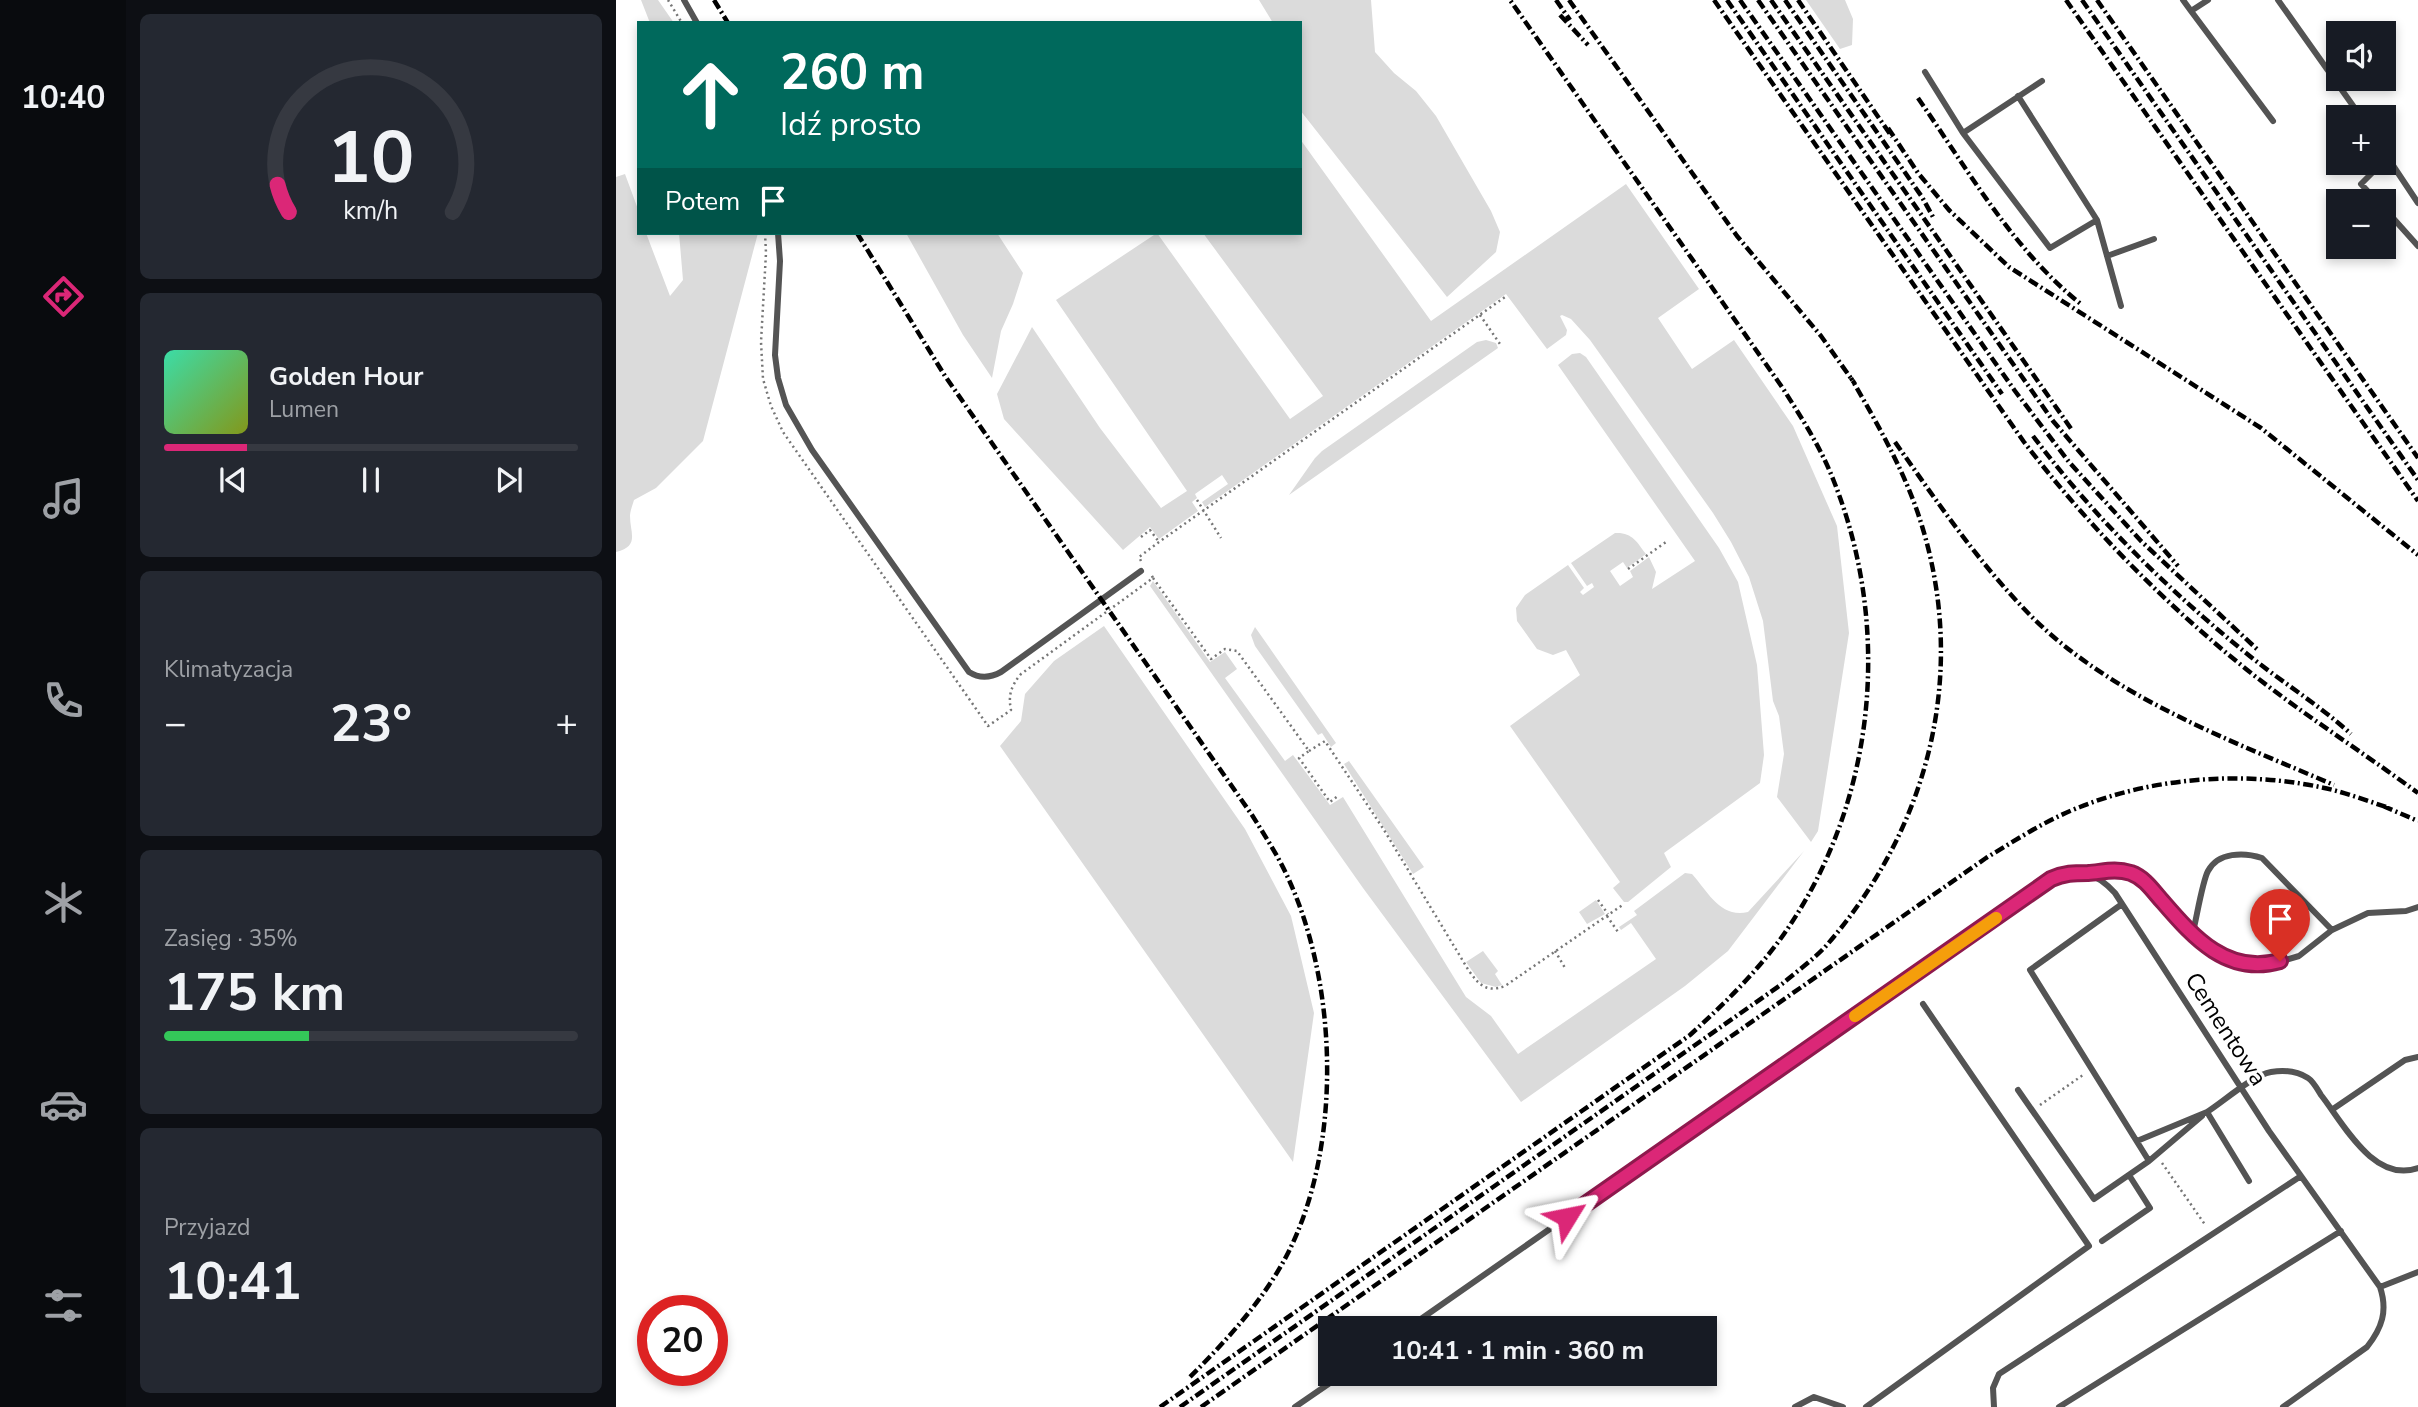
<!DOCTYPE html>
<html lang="pl">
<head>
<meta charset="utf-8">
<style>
  :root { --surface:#171b24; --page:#242831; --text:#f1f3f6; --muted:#9ea1a6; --line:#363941; --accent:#db2777 }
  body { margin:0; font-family:"Nunito Sans",sans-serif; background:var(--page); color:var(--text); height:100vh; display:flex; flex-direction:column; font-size:26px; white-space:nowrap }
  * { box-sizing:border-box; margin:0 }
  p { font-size:23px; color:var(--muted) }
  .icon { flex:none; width:38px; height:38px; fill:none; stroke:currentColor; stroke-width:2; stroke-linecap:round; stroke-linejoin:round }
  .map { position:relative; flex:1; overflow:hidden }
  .side { display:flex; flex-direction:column; gap:14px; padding:14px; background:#0d0f14; width:490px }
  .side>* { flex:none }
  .hud { position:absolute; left:21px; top:21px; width:665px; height:214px; border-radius:0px; box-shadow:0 4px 10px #0003; background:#00695c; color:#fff; overflow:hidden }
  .controls { position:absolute; left:1710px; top:21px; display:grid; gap:14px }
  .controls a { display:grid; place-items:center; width:70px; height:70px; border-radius:0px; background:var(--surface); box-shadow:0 4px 10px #0003; font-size:35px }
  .speed { position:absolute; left:21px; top:1295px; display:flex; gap:14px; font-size:35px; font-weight:700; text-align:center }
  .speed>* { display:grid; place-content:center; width:91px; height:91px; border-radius:50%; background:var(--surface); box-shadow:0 4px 10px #0003; line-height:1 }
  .speed .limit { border:10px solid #d22; background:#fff; color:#111 }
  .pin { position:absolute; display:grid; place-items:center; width:60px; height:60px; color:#fff; margin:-72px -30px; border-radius:50% 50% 50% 0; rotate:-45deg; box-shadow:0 0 7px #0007 }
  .pin .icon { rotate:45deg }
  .me { position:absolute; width:77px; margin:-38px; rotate:55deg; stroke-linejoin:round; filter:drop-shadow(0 0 5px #0008) }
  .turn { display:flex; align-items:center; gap:24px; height:147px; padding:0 28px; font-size:32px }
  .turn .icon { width:91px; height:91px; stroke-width:2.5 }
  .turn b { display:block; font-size:49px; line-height:60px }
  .then { display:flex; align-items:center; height:66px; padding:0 28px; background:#0003; gap:14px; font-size:26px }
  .big { font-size:52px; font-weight:700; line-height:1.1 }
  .side .tile { flex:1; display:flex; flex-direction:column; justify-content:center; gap:10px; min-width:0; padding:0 24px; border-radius:10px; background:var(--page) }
  .side .dial { align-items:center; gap:0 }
  .dial svg { height:182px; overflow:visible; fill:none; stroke:var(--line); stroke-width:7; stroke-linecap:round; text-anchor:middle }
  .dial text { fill:var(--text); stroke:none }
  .song { display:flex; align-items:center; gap:21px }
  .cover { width:84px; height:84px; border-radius:10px; background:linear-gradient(135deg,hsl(160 70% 55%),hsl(70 70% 35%)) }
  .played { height:7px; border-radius:4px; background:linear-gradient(90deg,var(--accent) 20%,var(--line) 20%) }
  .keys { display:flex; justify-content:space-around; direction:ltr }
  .heat { display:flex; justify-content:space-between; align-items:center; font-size:38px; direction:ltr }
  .charge { height:10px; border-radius:5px; background:linear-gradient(90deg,#34c759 35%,var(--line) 0) }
  .trip { position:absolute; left:702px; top:1316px; width:399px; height:70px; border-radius:0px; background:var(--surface); box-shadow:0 4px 10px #0003; font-weight:700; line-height:70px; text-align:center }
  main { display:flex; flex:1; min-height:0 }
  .tabs { display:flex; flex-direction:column; width:126px; justify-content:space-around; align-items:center; background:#090b0e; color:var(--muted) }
  .tabs .icon { width:49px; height:49px }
  .tabs .current { color:var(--accent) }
  .tabs b { font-size:32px; color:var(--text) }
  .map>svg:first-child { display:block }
  .green { fill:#dbdbdb }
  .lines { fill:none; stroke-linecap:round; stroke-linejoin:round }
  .path { stroke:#767676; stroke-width:2.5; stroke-dasharray:2 3.5; stroke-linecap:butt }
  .service { stroke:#545454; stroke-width:6 }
  .rail { stroke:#000; stroke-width:4.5; stroke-dasharray:10 3.5 2 3.5; stroke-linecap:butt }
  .route-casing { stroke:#8e194d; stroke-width:18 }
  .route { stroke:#db2777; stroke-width:12 }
  .slow { stroke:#f59e0b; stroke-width:12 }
  .labels { text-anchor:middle; stroke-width:6; stroke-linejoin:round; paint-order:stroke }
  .street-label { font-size:24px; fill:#000; stroke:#fff }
</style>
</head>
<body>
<main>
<nav class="tabs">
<b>10:40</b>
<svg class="icon current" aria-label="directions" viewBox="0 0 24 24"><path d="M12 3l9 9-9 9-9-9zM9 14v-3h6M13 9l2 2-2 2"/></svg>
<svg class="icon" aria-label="music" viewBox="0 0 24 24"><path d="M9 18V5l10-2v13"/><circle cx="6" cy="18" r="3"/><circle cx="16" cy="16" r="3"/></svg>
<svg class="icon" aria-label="phone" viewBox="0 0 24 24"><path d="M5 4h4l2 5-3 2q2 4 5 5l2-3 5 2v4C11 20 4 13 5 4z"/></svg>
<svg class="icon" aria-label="climate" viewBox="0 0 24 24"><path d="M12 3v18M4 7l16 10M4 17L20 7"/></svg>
<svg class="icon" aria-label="car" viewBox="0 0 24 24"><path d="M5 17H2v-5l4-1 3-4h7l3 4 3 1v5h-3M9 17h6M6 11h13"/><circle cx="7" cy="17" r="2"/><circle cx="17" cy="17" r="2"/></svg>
<svg class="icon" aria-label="filters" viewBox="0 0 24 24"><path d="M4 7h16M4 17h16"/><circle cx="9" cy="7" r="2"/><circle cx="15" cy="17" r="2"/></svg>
</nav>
<section class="side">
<div class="tile dial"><svg viewBox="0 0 100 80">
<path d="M14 69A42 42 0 1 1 86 69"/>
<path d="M14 69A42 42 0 0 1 9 57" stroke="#db2777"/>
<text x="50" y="56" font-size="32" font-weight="700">10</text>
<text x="50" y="72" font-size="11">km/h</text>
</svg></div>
<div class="tile">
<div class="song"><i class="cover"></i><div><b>Golden Hour</b><p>Lumen</p></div></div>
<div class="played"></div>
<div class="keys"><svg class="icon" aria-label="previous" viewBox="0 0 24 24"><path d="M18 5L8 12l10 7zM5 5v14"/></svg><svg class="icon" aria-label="pause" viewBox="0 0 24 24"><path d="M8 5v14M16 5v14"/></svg><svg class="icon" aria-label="next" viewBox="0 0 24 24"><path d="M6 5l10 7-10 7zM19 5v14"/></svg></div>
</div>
<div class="tile"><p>Klimatyzacja</p>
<div class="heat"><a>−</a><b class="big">23°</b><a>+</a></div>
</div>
<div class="tile"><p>Zasięg · 35%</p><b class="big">175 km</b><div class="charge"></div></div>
<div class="tile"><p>Przyjazd</p><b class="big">10:41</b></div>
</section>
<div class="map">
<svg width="1802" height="1407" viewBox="0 0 1802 1407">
  <rect width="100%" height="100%" fill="#fff"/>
  <path class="green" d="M25,0H42L58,23H34Z
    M643,0H755L759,52L778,73L800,91L820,116L875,211L884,232L880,252L831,297L684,110V23H657Z
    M1190,0H1229L1237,19L1236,45L1224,49Z
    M684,139L815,321L1010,184L1083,289L1042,318L1076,369L1118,340L1177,426L1221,526L1233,633L1202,831L1195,842L1161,797L1168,754L1163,716L1157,701L1147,621L1133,577L1115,542L1097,513L974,340L955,319L946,315L944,316L951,330L950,335L931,349L890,294L589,507L586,502L612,484L606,475L579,494L581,498L576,502L582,511L543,539L534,527L507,550L388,419L381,394L416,327L484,428L545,508L571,491L440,300L541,233L674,419L707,396L587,233H684Z
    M9,174L23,212V233H30L54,296L67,280L63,233H142L87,441L40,488L18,500C17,504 14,511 14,516C14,533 24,546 0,552V177Z
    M290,233H381L407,273L397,304L385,331L376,378L347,335Z
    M870,340L880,343L882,348L673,495L699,458L706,451L861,342Z
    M964,353L970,357L1103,548L1122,582L1141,665L1148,755L1144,783L1048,853L1055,867L1012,902H1008L997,888L1004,882L894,726L964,675L950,650L937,655L921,649L901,621L900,608L909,595L952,565L968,588L964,592L967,595L978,587L976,583L971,586L955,563L999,533C1016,532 1021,542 1030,554L1011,568L1007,562L994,571L1004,586L1017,577L1014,571L1033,557L1040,572L1036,589L1079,561L942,365L956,354Z
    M537,581L594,662L609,652L621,669L609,678L669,761L677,755L714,805L727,797L850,997L875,1016L902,1054L1040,959L1015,923L1005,930L1003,927L1021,915L1018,911L1069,873L1076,874C1093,893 1104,918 1132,912L1188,851L1112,951L1069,986L905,1102L747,888L534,586Z
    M488,626L629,829L675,916L698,1013L677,1162L384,746L405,721L409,694L438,661Z
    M639,627L720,743L715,747L706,733L702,735L639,646L635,635Z
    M733,761L808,867L797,874L728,764Z
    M980,900L989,914L971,924L963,912Z
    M867,951L882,971L879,974L886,985L880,987L865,983L850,962Z"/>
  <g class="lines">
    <path class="path" d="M52,0L66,23
      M149,233L150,253L145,342L147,379L155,406L167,432L372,726L395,710C392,695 395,686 405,674L537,578L535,574
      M864,315L884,344
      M581,500L605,538
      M525,537L534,530L543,542
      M525,561L523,557L543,542L889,297
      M1012,569L1050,542
      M537,578L595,659L609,649L621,651L693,751L683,758L714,802L723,795
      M693,751L709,741L768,830L853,971C863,985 871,993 889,986L1008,904
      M982,900L992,914
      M991,916L1002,932
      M939,951L949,968
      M1424,1105L1467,1075
      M1546,1163L1590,1226"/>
    <path class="service" d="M68,0L81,23
      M1567,0L1575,11L1592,0
      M1662,0L1745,117
      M1575,11L1657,121
      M1309,72L1347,133L1426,81
      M1347,133L1434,248L1481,220L1402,96
      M1768,152L1802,203
      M1761,201L1745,184L1766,163
      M1768,208L1802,246
      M1481,220L1505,306
      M162,233L164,261L159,355L162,378L170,405L196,450L353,672C364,679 374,678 385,672L525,571
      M1491,256L1538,239
      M1474,872L1503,870L1517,874L1530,882L1576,936L1608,958L1646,967L1683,956L1716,930L1752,913L1790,911L1802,907
      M1576,936C1580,922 1586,882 1592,871C1602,852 1628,852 1646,858L1716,930
      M1402,1090L1478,1199L1533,1161L1414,970L1506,904
      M1717,1109L1789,1060L1802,1057
      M1521,1141L1591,1112
      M1533,1161L1586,1116
      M1633,1181L1591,1112C1607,1102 1637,1075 1655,1072C1667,1070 1681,1071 1692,1078C1697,1081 1702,1090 1705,1095C1727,1123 1758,1184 1802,1168
      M1486,1241L1534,1208L1513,1175
      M1764,1287L1802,1272
      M792,1328L1435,879C1461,867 1480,872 1499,893L1653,1131L1764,1287C1772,1311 1766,1328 1751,1347L1667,1407
      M679,1407L727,1374
      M1179,1407L1198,1397L1227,1407
      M1250,1407L1473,1246L1307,1004
      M1378,1407L1377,1388L1383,1374L1685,1176
      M1443,1407L1725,1231"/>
    <path class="rail" d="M98,0L112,23
      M940,0L954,20
      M953,0L1121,236L1205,336L1239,384
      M1098,0L1408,442C1473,527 1547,602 1630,669C1685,713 1745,751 1802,793
      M1111,0L1386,394
      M1124,0L1399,391L1453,462L1525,541L1643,651
      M1142,0L1437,421L1562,566
      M1155,0L1456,430
      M1169,0L1306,197L1317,217
      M1182,0L1276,137
      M1450,0L1802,501
      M1466,0L1802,480
      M1481,0L1802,458
      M944,15L972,45
      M1302,98C1352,170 1397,250 1466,305
      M1272,128L1302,173L1333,210L1393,267L1645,428L1802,555
      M241,233L329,376L636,815C649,836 663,857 673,880C722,988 726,1146 672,1253C648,1300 610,1341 573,1378
      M1417,436C1478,517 1551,589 1630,653C1664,681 1702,704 1735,734
      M1279,442C1322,503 1364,565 1417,618C1498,698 1616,741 1718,785
      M1767,806L1802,821
      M544,1407L1074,1035C1108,1004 1141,972 1168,934C1260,802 1277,628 1217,479C1204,446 1185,417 1166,387L894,0
      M564,1407L1166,984C1180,972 1197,960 1210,946C1312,829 1352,676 1306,526C1290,473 1262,425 1235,378
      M585,1407L1370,858C1400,840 1430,820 1464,807C1541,776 1636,770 1717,790C1736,795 1755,802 1773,808"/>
  </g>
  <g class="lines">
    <defs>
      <path id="route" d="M951,1217L1435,879C1448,873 1458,873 1472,873C1487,872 1499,868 1515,873C1529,878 1537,891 1547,902C1578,938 1612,976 1664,961"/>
    </defs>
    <use href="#route" class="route-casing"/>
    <use href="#route" class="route"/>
    <path class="slow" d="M1239,1016L1380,918"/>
  </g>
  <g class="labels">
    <g class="street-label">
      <text transform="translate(1610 1029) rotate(57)" y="8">Cementowa</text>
    </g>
  </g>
</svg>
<div class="controls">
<a><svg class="icon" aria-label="sound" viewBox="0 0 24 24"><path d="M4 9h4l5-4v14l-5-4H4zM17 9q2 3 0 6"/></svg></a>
<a>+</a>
<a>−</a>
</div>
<div class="speed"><div class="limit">20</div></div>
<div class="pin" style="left:1664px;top:961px;background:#d93025"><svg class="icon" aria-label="arrive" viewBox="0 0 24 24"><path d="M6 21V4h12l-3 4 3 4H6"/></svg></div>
<svg class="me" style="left:951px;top:1217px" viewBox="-20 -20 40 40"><path d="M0-17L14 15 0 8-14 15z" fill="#db2777" stroke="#fff" stroke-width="4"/></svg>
<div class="trip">10:41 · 1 min · 360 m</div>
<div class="hud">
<div class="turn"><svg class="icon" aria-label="ahead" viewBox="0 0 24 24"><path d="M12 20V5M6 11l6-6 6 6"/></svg><div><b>260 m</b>Idź prosto</div></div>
<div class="then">Potem<svg class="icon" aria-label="arrive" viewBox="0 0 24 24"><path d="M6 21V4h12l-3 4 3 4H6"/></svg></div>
</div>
</div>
</main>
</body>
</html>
